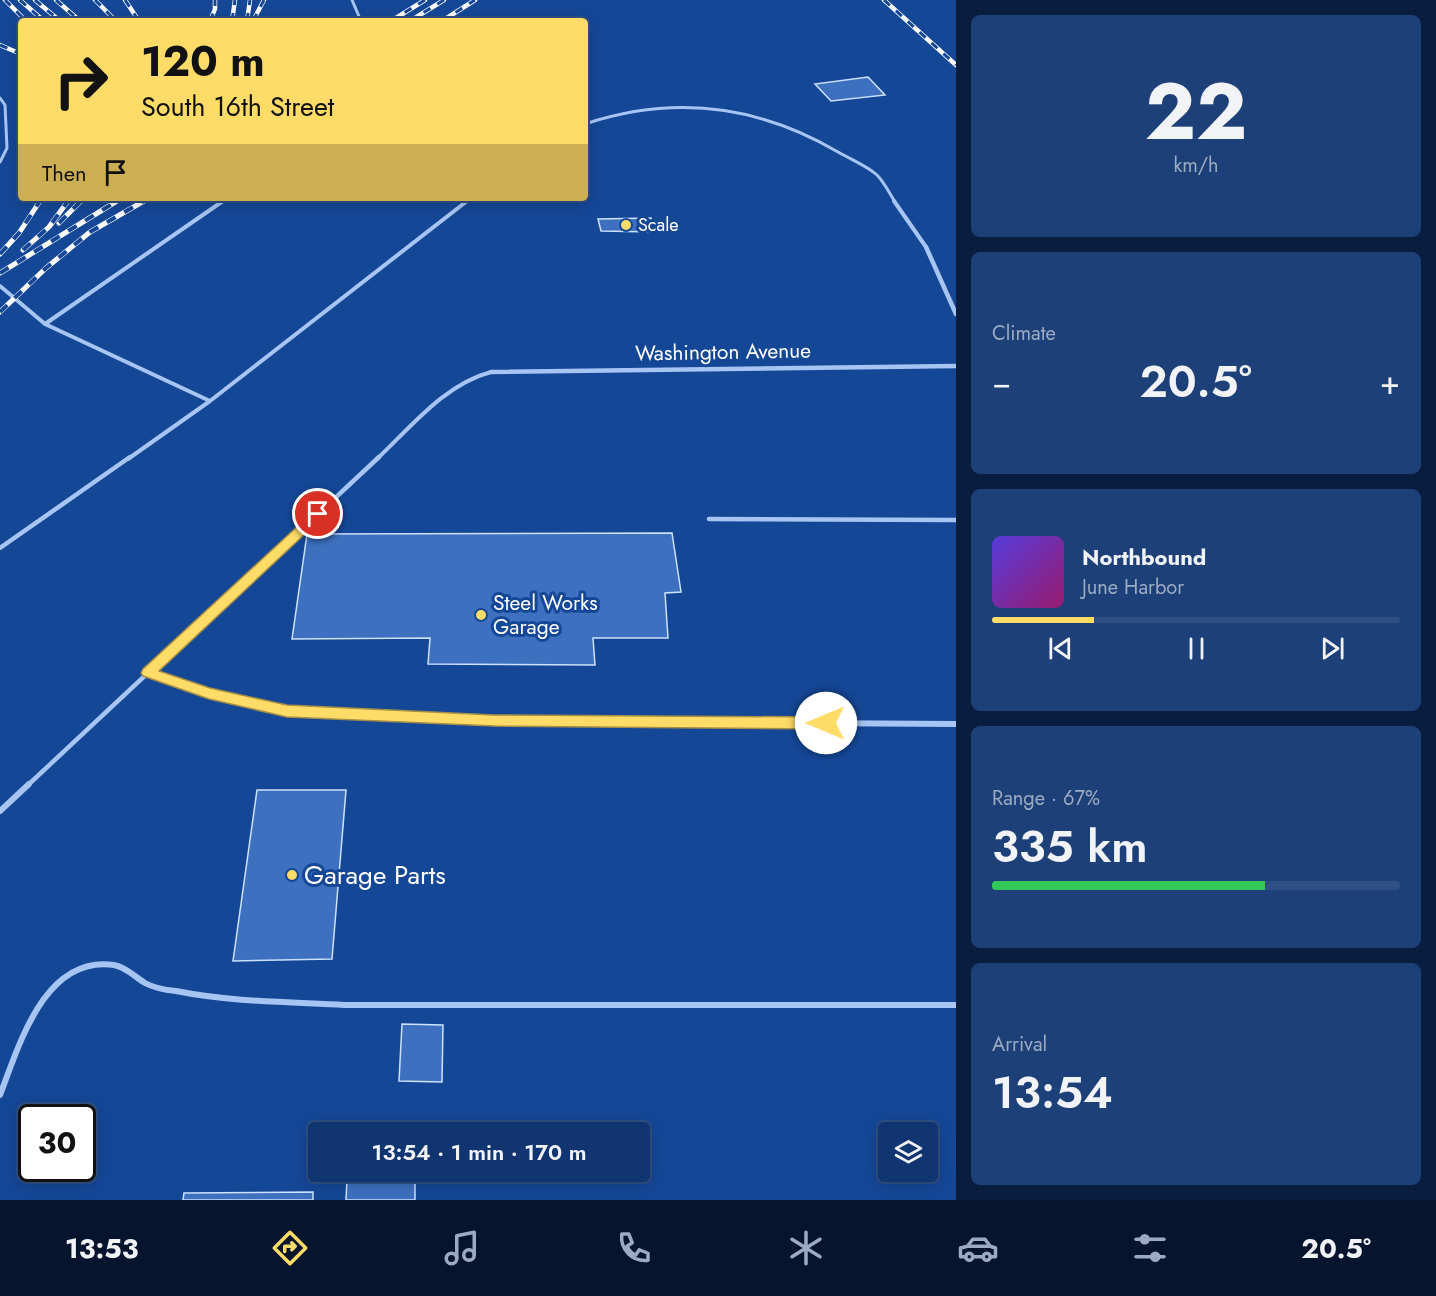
<!DOCTYPE html>
<html lang="en">
<head>
<meta charset="utf-8">
<style>
  :root { --surface:#103571; --page:#1e4079; --text:#f1f3f6; --muted:#9cabc3; --line:#305084; --accent:#ffdb68 }
  body { margin:0; font-family:Jost,sans-serif; background:var(--page); color:var(--text); height:100vh; display:flex; flex-direction:column; font-size:22px; white-space:nowrap }
  * { box-sizing:border-box; margin:0 }
  p { font-size:20px; color:var(--muted) }
  .icon { flex:none; width:33px; height:33px; fill:none; stroke:currentColor; stroke-width:2; stroke-linecap:round; stroke-linejoin:round }
  .map { position:relative; flex:1; overflow:hidden }
  .panel { display:flex; flex-direction:column; gap:15px; padding:15px; background:#091d3e; width:480px }
  .panel>* { flex:none }
  .banner { position:absolute; left:18px; top:18px; width:570px; height:183px; border-radius:6px; box-shadow:0 3px 15px #0003,0 0 0 2px var(--line); background:#ffdb68; color:#111; overflow:hidden }
  .fabs { position:absolute; left:878px; top:1122px; display:grid; gap:12px }
  .fabs a { display:grid; place-items:center; width:60px; height:60px; border-radius:6px; background:var(--surface); box-shadow:0 3px 15px #0003,0 0 0 2px var(--line); font-size:30px }
  .speed { position:absolute; left:18px; top:1104px; display:flex; gap:12px; font-size:30px; font-weight:700; text-align:center }
  .speed>* { display:grid; place-content:center; width:78px; height:78px; border-radius:50%; background:var(--surface); box-shadow:0 3px 15px #0003,0 0 0 2px var(--line); line-height:1 }
  .speed .limit { border:3px solid #111; border-radius:9px; background:#fff; color:#111 }
  .pin { position:absolute; display:grid; place-items:center; width:51px; height:51px; color:#fff; margin:-26px; border:3px solid #fff; border-radius:50%; box-shadow:0 2px 6px #0007 }
  .me { position:absolute; width:66px; margin:-33px; rotate:270deg; stroke-linejoin:round; filter:drop-shadow(0 0 4px #0008) }
  .turn { display:flex; align-items:center; gap:21px; height:126px; padding:0 24px; font-size:27px }
  .turn .icon { width:78px; height:78px; stroke-width:2.5 }
  .turn b { display:block; font-size:42px; line-height:51px }
  .then { display:flex; align-items:center; height:57px; padding:0 24px; background:#0003; gap:12px; font-size:22px }
  .big { font-size:45px; font-weight:600; line-height:1.1 }
  .panel .card { flex:1; display:flex; flex-direction:column; justify-content:center; gap:9px; min-width:0; padding:0 21px; border-radius:9px; background:var(--page) }
  .panel .dial { align-items:center; gap:0 }
  .dial b { font-size:78px; line-height:1 }
  .song { display:flex; align-items:center; gap:18px }
  .cover { width:72px; height:72px; border-radius:9px; background:linear-gradient(135deg,hsl(250 70% 55%),hsl(320 70% 35%)) }
  .played { height:6px; border-radius:3px; background:linear-gradient(90deg,var(--accent) 25%,var(--line) 25%) }
  .keys { display:flex; justify-content:space-around; direction:ltr }
  .heat { display:flex; justify-content:space-between; align-items:center; font-size:33px; direction:ltr }
  .charge { height:9px; border-radius:4px; background:linear-gradient(90deg,#34c759 67%,var(--line) 0) }
  .trip { position:absolute; left:308px; top:1122px; width:342px; height:60px; border-radius:6px; background:var(--surface); box-shadow:0 3px 15px #0003,0 0 0 2px var(--line); font-weight:600; line-height:60px; text-align:center }
  .tabs { display:flex; height:96px; justify-content:space-around; align-items:center; background:#06152d; color:var(--muted) }
  .tabs .icon { width:42px; height:42px }
  .tabs .active { color:var(--accent) }
  .tabs b { font-size:27px; color:var(--text) }
  main { display:flex; flex:1; min-height:0 }
  .map>svg:first-child { display:block }
  .building { fill:#3d70bf; stroke:#cee1fd; stroke-width:1.5 }
  .lines { fill:none; stroke-linecap:round; stroke-linejoin:round }
  .service-far3 { stroke:#a7c5f2; stroke-width:3 }
  .service-far2 { stroke:#a7c5f2; stroke-width:4 }
  .service-far1 { stroke:#a7c5f2; stroke-width:4.5 }
  .service { stroke:#a7c5f2; stroke-width:6 }
  .minor-far1 { stroke:#a7c5f2; stroke-width:4.5 }
  .minor { stroke:#a7c5f2; stroke-width:6 }
  .rail-far1-casing { stroke:#fff; stroke-width:4.5 }
  .rail-casing { stroke:#fff; stroke-width:5 }
  .rail-far1 { stroke:#154797; stroke-width:3; stroke-dasharray:8; stroke-linecap:butt }
  .rail { stroke:#154797; stroke-width:4; stroke-dasharray:10; stroke-linecap:butt }
  .route { fill:#ffdb68; stroke:#a68e44; stroke-width:1.5 }
  .poi-dot { fill:#ffdb68; stroke:#154797; stroke-width:2 }
  .labels { text-anchor:middle; stroke-width:6; stroke-linejoin:round; paint-order:stroke }
  .far-poi-label { font-size:18px; fill:#fff; stroke:#154797; text-anchor:start }
  .street-label { font-size:21px; fill:#fff; stroke:#154797 }
  .poi-label { font-size:21px; fill:#fff; stroke:#154797; text-anchor:start }
  .near-poi-label { font-size:26px; fill:#fff; stroke:#154797; text-anchor:start }
</style>
</head>
<body>
<main>
<div class="map">
<svg width="956" height="1200" viewBox="0 0 956 1200">
  <rect width="100%" height="100%" fill="#154797"/>
  <path class="building" d="M868,77L885,95L831,101L815,84Z
    M651,218L654,232L601,231L598,219Z
    M672,533L681,592L665,593L668,638H593L595,665L428,664L430,638L292,639L307,534Z
    M257,790H346L332,959L233,961Z
    M402,1024L443,1025L442,1082L399,1081Z
    M347,1179H415V1200H346Z
    M313,1192V1200H183L184,1193Z"/>
  <g class="lines">
    <path class="service-far3" d="M352,0L361,21
      M0,98L5,105L7,148L0,162
      M585,124C673,95 758,105 838,152C850,159 867,166 877,175C884,182 890,194 895,202
      M221,202L227,198
      M465,202L470,198"/>
    <path class="service-far2" d="M894,201L926,247
      M0,286L45,324
      M210,401L45,324L223,201
      M128,459L210,401L467,201
      M377,459C411,427 445,384 491,372"/>
    <path class="service-far1" d="M709,519L956,520
      M0,548L130,457
      M28,785L379,457"/>
    <path class="service" d="M0,811L29,784
      M0,1095C19,1046 44,955 114,965C126,967 135,977 145,983C154,988 165,990 176,991C231,1002 288,1002 344,1005H956"/>
    <path class="minor-far1" d="M926,247L956,314
      M491,372L956,366"/>
    <path class="minor" d="M148,673L209,694L287,711L494,721L956,724"/>
    <defs>
      <path id="rail-far1" d="M5,0L26,21
        M20,0L44,21
        M35,0L60,21
        M56,0L80,21
        M95,0L116,21
        M125,0L139,21
        M884,0L956,65
        M210,21L215,9V0
        M232,21L235,0
        M247,21L250,0
        M253,21L264,0
        M391,21L425,0
        M410,21L444,0
        M442,21L475,0
        M0,45L21,54
        M39,202L42,198
        M67,202L70,198
        M80,202L84,198
        M114,202L121,198
        M141,202L148,198"/>
      <path id="rail" d="M59,223L81,201
        M23,250L49,227L68,201
        M0,254L19,233L40,201
        M0,273L117,201
        M0,312L46,268L90,232L144,201"/>
    </defs>
    <use href="#rail-far1" class="rail-far1-casing"/>
    <use href="#rail" class="rail-casing"/>
    <use href="#rail-far1" class="rail-far1"/>
    <use href="#rail" class="rail"/>
  </g>
  <path class="route" d="M318,509L325,514L323,517L159,671L210,688L287,705L494,715L826,717L831,719L833,723L831,727L826,729L494,726L287,717L209,699L143,676L141,673L143,669L314,511Z"/>
  <g class="poi-dot">
    <circle cx="626" cy="225" r="6"/>
    <circle cx="481" cy="615" r="6"/>
    <circle cx="292" cy="875" r="6"/>
  </g>
  <g class="labels">
    <g class="far-poi-label">
      <text x="638" y="231">Scale</text>
    </g>
    <g class="street-label">
      <text transform="translate(723 352) rotate(-1)" y="7">Washington Avenue</text>
    </g>
    <g class="poi-label">
      <text x="493" y="610">Steel Works<tspan x="493" dy="24">Garage</tspan></text>
    </g>
    <g class="near-poi-label">
      <text x="304" y="884">Garage Parts</text>
    </g>
  </g>
</svg>
<div class="fabs">
<a><svg class="icon" aria-label="layers" viewBox="0 0 24 24"><path d="M12 4l9 5-9 5-9-5zM3 14l9 5 9-5"/></svg></a>
</div>
<div class="speed"><div class="limit">30</div></div>
<div class="pin" style="left:318px;top:514px;background:#d93025"><svg class="icon" aria-label="arrive" viewBox="0 0 24 24"><path d="M6 21V4h12l-3 4 3 4H6"/></svg></div>
<svg class="me" style="left:826px;top:723px" viewBox="-20 -20 40 40"><circle r="19" fill="#fff"/><path d="M0-13L10 11 0 6-10 11z" fill="#ffdb68"/></svg>
<div class="trip">13:54 · 1 min · 170 m</div>
<div class="banner">
<div class="turn"><svg class="icon" aria-label="right" viewBox="0 0 24 24"><path d="M7 20v-9h11M14 6l5 5-5 5"/></svg><div><b>120 m</b>South 16th Street</div></div>
<div class="then">Then<svg class="icon" aria-label="arrive" viewBox="0 0 24 24"><path d="M6 21V4h12l-3 4 3 4H6"/></svg></div>
</div>
</div>
<section class="panel">
<div class="card dial"><b>22</b><p>km/h</p></div>
<div class="card"><p>Climate</p>
<div class="heat"><a>−</a><b class="big">20.5°</b><a>+</a></div>
</div>
<div class="card">
<div class="song"><i class="cover"></i><div><b>Northbound</b><p>June Harbor</p></div></div>
<div class="played"></div>
<div class="keys"><svg class="icon" aria-label="previous" viewBox="0 0 24 24"><path d="M18 5L8 12l10 7zM5 5v14"/></svg><svg class="icon" aria-label="pause" viewBox="0 0 24 24"><path d="M8 5v14M16 5v14"/></svg><svg class="icon" aria-label="next" viewBox="0 0 24 24"><path d="M6 5l10 7-10 7zM19 5v14"/></svg></div>
</div>
<div class="card"><p>Range · 67%</p><b class="big">335 km</b><div class="charge"></div></div>
<div class="card"><p>Arrival</p><b class="big">13:54</b></div>
</section>
</main>
<nav class="tabs">
<b>13:53</b>
<svg class="icon active" aria-label="directions" viewBox="0 0 24 24"><path d="M12 3l9 9-9 9-9-9zM9 14v-3h6M13 9l2 2-2 2"/></svg>
<svg class="icon" aria-label="music" viewBox="0 0 24 24"><path d="M9 18V5l10-2v13"/><circle cx="6" cy="18" r="3"/><circle cx="16" cy="16" r="3"/></svg>
<svg class="icon" aria-label="phone" viewBox="0 0 24 24"><path d="M5 4h4l2 5-3 2q2 4 5 5l2-3 5 2v4C11 20 4 13 5 4z"/></svg>
<svg class="icon" aria-label="climate" viewBox="0 0 24 24"><path d="M12 3v18M4 7l16 10M4 17L20 7"/></svg>
<svg class="icon" aria-label="car" viewBox="0 0 24 24"><path d="M5 17H2v-5l4-1 3-4h7l3 4 3 1v5h-3M9 17h6M6 11h13"/><circle cx="7" cy="17" r="2"/><circle cx="17" cy="17" r="2"/></svg>
<svg class="icon" aria-label="filters" viewBox="0 0 24 24"><path d="M4 7h16M4 17h16"/><circle cx="9" cy="7" r="2"/><circle cx="15" cy="17" r="2"/></svg>
<b>20.5°</b>
</nav>
</body>
</html>
